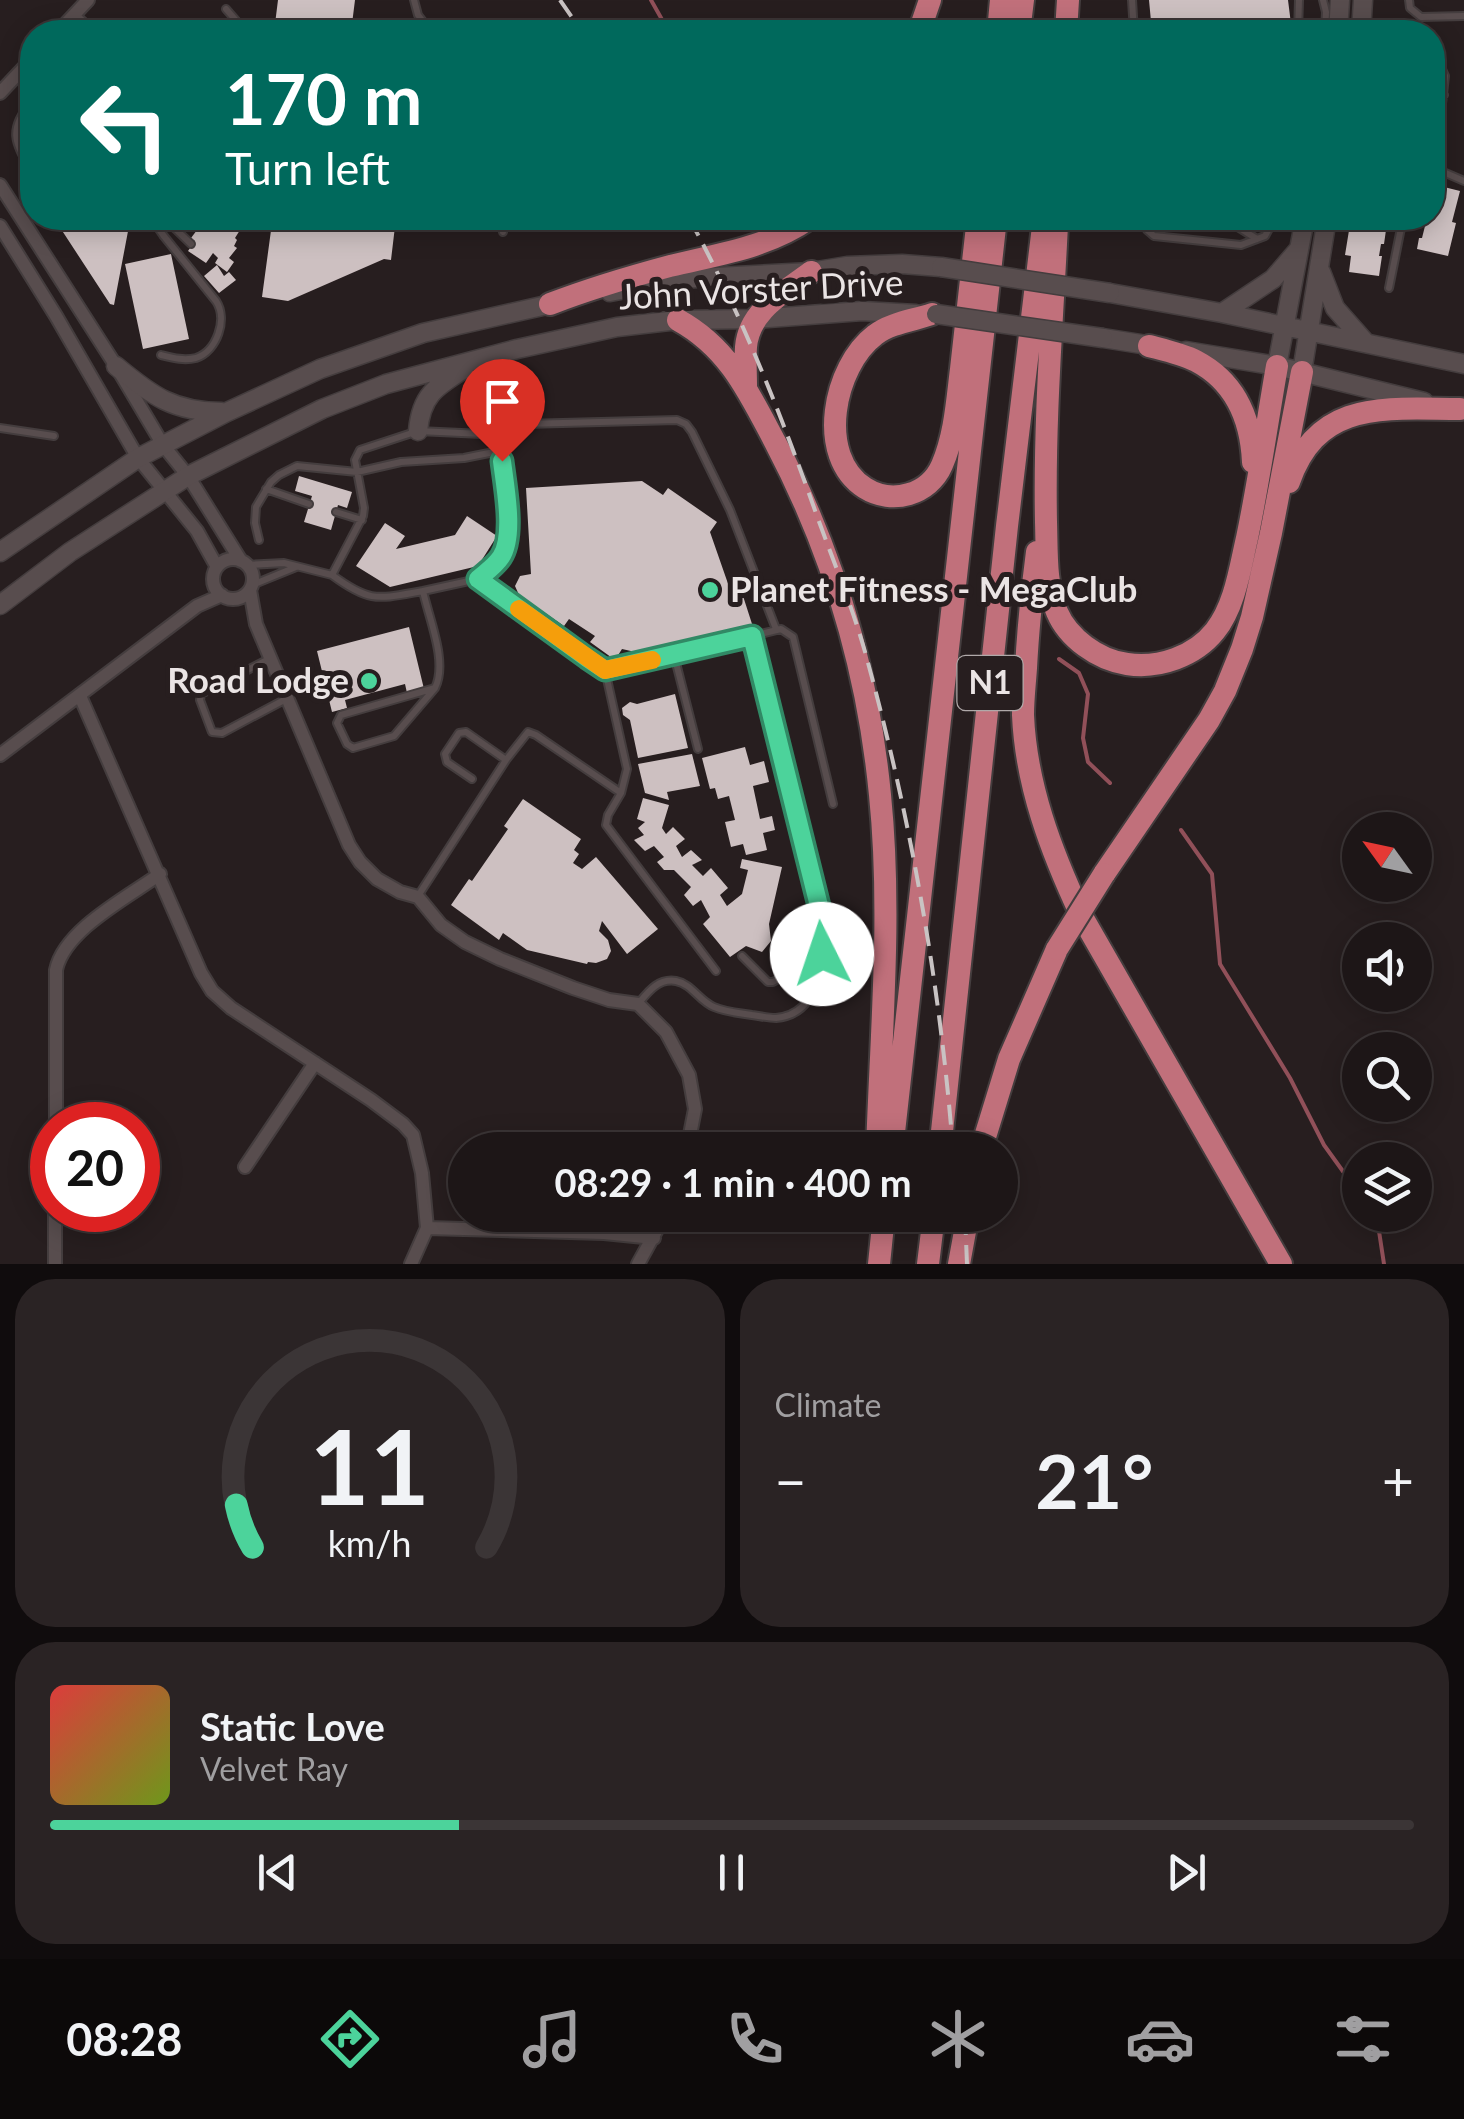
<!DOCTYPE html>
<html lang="en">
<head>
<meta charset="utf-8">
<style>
  :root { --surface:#1d1617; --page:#2a2324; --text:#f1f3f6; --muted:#a09fa1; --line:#3b3536; --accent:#4cd39b }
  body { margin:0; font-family:Lato,sans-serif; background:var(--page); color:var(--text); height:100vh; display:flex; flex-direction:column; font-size:38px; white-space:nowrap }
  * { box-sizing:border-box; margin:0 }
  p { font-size:32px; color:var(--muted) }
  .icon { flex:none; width:55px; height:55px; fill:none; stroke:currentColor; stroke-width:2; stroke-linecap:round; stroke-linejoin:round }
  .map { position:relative; height:1264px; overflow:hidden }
  .sheet { display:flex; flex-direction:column; gap:15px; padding:15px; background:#100c0d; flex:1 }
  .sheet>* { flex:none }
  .top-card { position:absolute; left:20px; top:20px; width:1425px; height:210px; border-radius:40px; box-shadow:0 5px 25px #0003,0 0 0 2px var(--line); background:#00695c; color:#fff; overflow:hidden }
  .needle { width:65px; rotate:303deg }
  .buttons { position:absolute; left:1342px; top:812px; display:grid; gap:20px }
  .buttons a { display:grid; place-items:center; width:90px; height:90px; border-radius:50%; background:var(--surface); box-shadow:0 5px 25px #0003,0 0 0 2px var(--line); font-size:50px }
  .speed { position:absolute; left:30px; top:1102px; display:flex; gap:20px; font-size:50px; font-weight:700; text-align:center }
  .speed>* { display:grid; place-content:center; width:130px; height:130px; border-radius:50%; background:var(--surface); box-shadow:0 5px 25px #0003,0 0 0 2px var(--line); line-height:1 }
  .speed .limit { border:15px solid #d22; background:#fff; color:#111 }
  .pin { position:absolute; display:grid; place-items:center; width:85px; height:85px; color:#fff; margin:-102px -42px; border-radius:50% 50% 50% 0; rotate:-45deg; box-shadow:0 0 10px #0007 }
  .pin .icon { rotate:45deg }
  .me { position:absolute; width:110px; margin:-55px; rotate:356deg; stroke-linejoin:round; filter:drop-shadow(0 0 8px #0008) }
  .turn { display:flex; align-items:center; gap:35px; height:210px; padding:0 40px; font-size:45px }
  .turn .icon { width:130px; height:130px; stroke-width:2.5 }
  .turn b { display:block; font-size:70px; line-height:85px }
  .big { font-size:75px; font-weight:700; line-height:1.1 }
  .sheet .card { flex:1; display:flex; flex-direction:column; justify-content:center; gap:15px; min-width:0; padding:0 35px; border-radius:40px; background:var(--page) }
  .sheet .dial { align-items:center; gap:0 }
  .dial svg { height:260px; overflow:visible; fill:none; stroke:var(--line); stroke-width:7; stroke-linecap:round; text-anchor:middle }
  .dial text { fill:var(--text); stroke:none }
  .song { display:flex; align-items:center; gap:30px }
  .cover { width:120px; height:120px; border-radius:15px; background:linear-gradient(135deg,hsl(0 70% 55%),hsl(80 70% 35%)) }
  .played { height:10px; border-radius:5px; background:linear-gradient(90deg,var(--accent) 30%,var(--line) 30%) }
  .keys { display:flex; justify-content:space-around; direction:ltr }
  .heat { display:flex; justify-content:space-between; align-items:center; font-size:55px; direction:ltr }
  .sheet .tiles { flex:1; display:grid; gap:15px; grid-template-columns:1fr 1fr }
  .card:last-child { grid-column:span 2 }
  .trip { position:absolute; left:448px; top:1132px; width:570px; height:100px; border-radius:50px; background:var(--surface); box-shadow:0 5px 25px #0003,0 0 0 2px var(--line); font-weight:700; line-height:100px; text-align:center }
  .tab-bar { display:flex; height:160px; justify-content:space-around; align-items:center; background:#0c0909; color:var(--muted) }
  .tab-bar .icon { width:70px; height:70px }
  .tab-bar .selected { color:var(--accent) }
  .tab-bar b { font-size:45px; color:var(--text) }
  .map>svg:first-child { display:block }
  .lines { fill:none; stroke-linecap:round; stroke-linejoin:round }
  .stream { stroke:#915059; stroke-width:4 }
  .building { fill:#cdc0c1 }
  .lane-casing { stroke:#443d3e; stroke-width:10 }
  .street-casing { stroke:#443d3e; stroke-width:16 }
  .secondary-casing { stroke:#443d3e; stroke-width:21 }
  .highway-casing { stroke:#443d3e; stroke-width:26 }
  .lane { stroke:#584d4e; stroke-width:6 }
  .street { stroke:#584d4e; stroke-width:12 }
  .secondary { stroke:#584d4e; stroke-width:18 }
  .highway { stroke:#c1707b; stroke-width:22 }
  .rail { stroke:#c9c3c3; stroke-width:4; stroke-dasharray:20 10; stroke-linecap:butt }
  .secondary-bridge-casing { stroke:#443d3e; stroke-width:21; stroke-linecap:butt }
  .highway-bridge-casing { stroke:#443d3e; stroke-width:26; stroke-linecap:butt }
  .secondary-bridge { stroke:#584d4e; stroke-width:18 }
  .highway-bridge { stroke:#c1707b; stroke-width:22 }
  .route-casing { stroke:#318965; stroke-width:25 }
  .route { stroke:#4cd39b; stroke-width:18 }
  .slow { stroke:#f59e0b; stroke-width:18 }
  .poi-dot { fill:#4cd39b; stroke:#271e1f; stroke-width:4 }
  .labels { text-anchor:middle; stroke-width:10; stroke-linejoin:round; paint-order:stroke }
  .shield { fill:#271e1f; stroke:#b0a9a9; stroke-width:2.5 }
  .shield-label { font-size:32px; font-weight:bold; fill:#eae4e4 }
  .street-label { font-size:35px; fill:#eae4e4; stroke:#271e1f }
  .poi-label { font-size:35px; font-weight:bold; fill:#eae4e4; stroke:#271e1f; text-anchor:start }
</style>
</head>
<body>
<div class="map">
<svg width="1464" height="1264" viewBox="0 0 1464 1264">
  <rect width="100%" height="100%" fill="#271e1f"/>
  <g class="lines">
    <path class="stream" d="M651,0L669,32
      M1059,659L1079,673L1088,694L1083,738L1088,762L1110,783
      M1181,830L1212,874L1220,964L1290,1078L1324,1145L1360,1195
      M1375,1215L1377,1218L1384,1264"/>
  </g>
  <path class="building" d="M278,0H355L351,32H274Z
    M1149,0H1288L1291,24L1290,32H1152Z
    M1432,184L1460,191L1452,222L1456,223L1448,256L1417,249L1419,238H1422L1426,222L1422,221L1423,218H1432Z
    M206,218H213L220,222L224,218H228L237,224L235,227L240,230L235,238L237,240L234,246L237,248L229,258L234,262L227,272L215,263L218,258L213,253L206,263L188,251L195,241L191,238Z
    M276,218H396L391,260L384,259L288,301L262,297L272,223H275Z
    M1185,218H1258L1257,225L1185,220Z
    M1351,218H1384V222L1387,223L1384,244H1381L1379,256H1382L1379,276L1349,272L1351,256L1345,255Z
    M63,225L129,226L114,305L110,304L61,229Z
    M171,254L189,339L143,349L125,264Z
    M217,265L224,276L229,272L236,280L219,293L204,276Z
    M299,476L352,492L347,508L338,505L331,530L304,522L312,496L295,491Z
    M642,481L663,495L668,488L717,522L710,532L733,598L743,596L753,627L653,656L622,649L615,660L590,642L595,636L569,619L564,626L519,595L515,586L520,576L531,574L526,488Z
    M467,516L497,536L478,566L390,587L356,566L385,523L405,536L396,549L455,535Z
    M409,627L424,689L407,693L405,684L345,700L347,708L332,712L317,651Z
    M675,694L688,748L638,758L630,720L623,715L622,708L630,702L637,704Z
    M745,747L750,765L764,761L769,782L753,786L760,819L772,816L775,830L763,833L767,850L746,855L743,844L731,847L725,822L735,820L729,796L718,799L715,788L710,789L702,758Z
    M692,754L700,786L667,792L669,800L645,793L638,764Z
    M643,798L669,805L662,828L666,834L673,827L685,839L676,846L682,857L691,850L702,860L692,865L703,876L711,868L728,888L720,895L727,906L742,894L748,870L740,868L742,859L782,867L769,924L771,941L762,952L746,946L730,957L703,924L710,917L701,900L693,906L684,895L691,887L674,870H664L657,862L664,857L654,846L645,851L634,840L644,835L638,828L645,822L637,819Z
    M523,799L581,839L574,850L579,854L573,863L582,869L596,857L658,929L627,954L602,921L599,931L608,940L611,951L607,959L596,963L588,962L587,964L527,950L503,933L499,940L451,905L469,879L472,881L508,829L504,826Z"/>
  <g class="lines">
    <defs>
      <path id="lane" d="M414,0L418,15L431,32
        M1132,0L1134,32
        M1323,0L1326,12L1325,32
        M1409,0L1410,8L1421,17L1464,16
        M226,9L246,32
        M1298,32L1299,0
        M1432,62L1441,67L1445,76L1435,168
        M1432,93L1444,95
        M32,102C8,128 14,144 32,171
        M1434,168L1464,181
        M154,218L156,225L163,235L216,301C228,319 217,351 196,358C184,361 173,358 161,355
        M164,218L191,244
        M530,218L539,222L569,218
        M1145,218L1147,230L1154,236L1241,245L1265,236L1275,218
        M1233,224L1257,239
        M1146,225L1163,218
        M503,232L506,218
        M1389,288L1403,218
        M0,428L54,436
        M492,440L506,429L524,424L677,420L686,424L692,432L730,510L776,629
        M266,489L309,504
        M336,512L362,520
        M259,540L255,523L256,507L271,482L279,475L297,466L357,472L401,462L464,458L499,451
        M247,565L284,563L332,575L363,516L364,508L355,460L360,450L418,431L483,434L492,440L502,461L508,523L506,547L493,567L478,579L423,591
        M332,575C370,603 377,599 423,591C429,619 448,662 435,688L394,736L353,748L347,744L337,723L341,715L435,688
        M478,579L605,670L752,636L821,915C825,950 824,1014 776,1018C768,1018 760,1016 752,1015C740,1013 726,1012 714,1007C699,1001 692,984 676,981C658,978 648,992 638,1004
        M252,585L296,567
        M752,636L781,629L793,637L833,804
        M674,655L698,749
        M271,658L201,694L200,700L212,732L222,733L286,699
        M605,670L627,769L621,793L608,815L606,825L716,971
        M472,779L447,762L445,754L459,733L466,732L506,760
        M418,896L506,760L528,732L536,735L621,793
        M742,956L768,982H773L822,954"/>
      <path id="street" d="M73,16L91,32
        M58,32L88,0
        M0,93L32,59
        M0,185L116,366L163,445L188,476L241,561
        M0,226L56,316L138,458L197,531L217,567
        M213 579a20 20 0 1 1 40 0a20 20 0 1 1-40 0Z
        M250,590L256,624L349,845L360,862L377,879L400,892L418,897L441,925L465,942L500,959L573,988L609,1000L638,1004L666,1032L689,1075L695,1109L687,1150
        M80,696L201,973L212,991L231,1008L371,1100L403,1124L413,1135L422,1173L427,1228L411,1264
        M0,755L197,606L222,595
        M56,1125V970C64,930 128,897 160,874
        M245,1167L315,1063
        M427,1228L604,1233L654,1238
        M55,1264V1210
        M638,1264L665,1215"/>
      <path id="secondary" d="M1338,32L1340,0
        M1361,32L1363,0
        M1321,272L1335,308L1365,342
        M610,292L679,279L811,272L847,266L902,264L941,267
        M1110,293L1222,313L1464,364
        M1222,313L1273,279L1298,250
        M1103,338L1160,347
        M1186,351L1277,366L1424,402
        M116,366C152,396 174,412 222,412
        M1277,366L1305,218
        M1302,372L1327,218
        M418,431C421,396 435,387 464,369
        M0,552L138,458L227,412L320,369L423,333L560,302
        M0,605L70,552L188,476L322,409L386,384L517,349L617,327L678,320L754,319L862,311L916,314"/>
      <path id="highway" d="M919,32L930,0
        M998,32L1001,0
        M1019,32L1023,0
        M1066,32L1068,0
        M1057,225C1052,324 1044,423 1046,522C1047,550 1045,585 1057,612C1068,638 1098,660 1127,664C1159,669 1195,656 1215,631C1235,606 1240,568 1247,538C1259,481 1267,423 1277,366
        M550,304C589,289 629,277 670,266C719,254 767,248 810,218
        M932,314C915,320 890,323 875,335C834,366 815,456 865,488C892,505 929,495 942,465C955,435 957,401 961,369C967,318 972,268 978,218
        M678,320C729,348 749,393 775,442C833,552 868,671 880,795C892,912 881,1032 877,1150
        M1149,346C1164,350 1182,354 1196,361C1236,382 1251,420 1253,462
        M746,386C746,373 745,360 746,347C749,310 785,292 811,272
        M1289,482C1318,398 1387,409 1460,409
        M1037,552C1032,591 1028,629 1026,668C1025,683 1023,699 1023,715C1026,785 1051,851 1081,915L1281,1264
        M1104,874L1209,720L1225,691L1242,649L1252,617L1271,533L1302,372
        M892,1150L996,218
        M940,1150L1007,526L1044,218
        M981,1150L1009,1059L1057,949
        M879,1264L884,1215
        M928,1264L934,1215
        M959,1264L968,1215"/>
    </defs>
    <use href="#lane" class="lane-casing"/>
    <use href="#street" class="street-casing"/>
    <use href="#secondary" class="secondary-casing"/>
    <use href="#highway" class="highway-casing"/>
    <use href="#lane" class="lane"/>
    <use href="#street" class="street"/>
    <use href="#secondary" class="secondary"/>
    <use href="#highway" class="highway"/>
    <path class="rail" d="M560,0L582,32
      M689,218C741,313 781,414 817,516C834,563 854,611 867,659C911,820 940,984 953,1150
      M965,1215L967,1264"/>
    <defs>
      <path id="secondary-bridge" d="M941,267L1110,293
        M936,314L1103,338"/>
      <path id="highway-bridge" d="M1057,949L1104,874"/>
    </defs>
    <use href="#secondary-bridge" class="secondary-bridge-casing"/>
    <use href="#highway-bridge" class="highway-bridge-casing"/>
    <use href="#secondary-bridge" class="secondary-bridge"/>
    <use href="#highway-bridge" class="highway-bridge"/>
  </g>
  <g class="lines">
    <defs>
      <path id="route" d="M502,461C505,486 515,536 501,557C495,566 486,572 478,579L587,658L605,670L752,636L821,914L824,937L822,954"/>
    </defs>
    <use href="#route" class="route-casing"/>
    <use href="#route" class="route"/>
    <path class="slow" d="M519,609L605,670L652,660"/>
  </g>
  <g class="poi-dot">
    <circle cx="710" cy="590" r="10"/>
    <circle cx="369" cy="681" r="10"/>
  </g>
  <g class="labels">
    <rect class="shield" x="957.5" y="656" width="65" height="54" rx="8"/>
    <g class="shield-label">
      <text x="990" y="694">N1</text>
    </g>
    <g class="street-label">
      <text transform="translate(761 290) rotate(-3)" y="12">John Vorster Drive</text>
    </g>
    <g class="poi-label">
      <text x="730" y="602">Planet Fitness - MegaClub</text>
      <text x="349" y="693" text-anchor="end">Road Lodge</text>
    </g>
  </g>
</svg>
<div class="buttons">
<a><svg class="needle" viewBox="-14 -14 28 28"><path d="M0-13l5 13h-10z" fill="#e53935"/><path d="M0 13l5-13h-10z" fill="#a09fa1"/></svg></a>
<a><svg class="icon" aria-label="sound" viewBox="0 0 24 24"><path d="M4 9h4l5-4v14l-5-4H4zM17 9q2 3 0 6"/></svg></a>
<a><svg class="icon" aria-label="search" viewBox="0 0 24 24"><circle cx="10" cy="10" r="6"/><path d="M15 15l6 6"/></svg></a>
<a><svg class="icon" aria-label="layers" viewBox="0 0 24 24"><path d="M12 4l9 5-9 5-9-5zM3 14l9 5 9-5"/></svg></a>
</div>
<div class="speed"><div class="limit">20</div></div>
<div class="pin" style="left:502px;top:461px;background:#d93025"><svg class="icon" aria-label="arrive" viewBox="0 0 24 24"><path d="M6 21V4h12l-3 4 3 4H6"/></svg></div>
<svg class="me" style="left:822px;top:954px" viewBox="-20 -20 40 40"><circle r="19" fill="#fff"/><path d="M0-13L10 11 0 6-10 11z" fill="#4cd39b"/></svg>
<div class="trip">08:29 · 1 min · 400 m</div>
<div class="top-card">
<div class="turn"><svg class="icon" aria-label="left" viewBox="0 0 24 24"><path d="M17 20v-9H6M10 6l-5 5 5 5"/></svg><div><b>170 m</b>Turn left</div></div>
</div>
</div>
<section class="sheet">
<div class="tiles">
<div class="card dial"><svg viewBox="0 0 100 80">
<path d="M14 69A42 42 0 1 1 86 69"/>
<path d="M14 69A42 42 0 0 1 9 56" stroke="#4cd39b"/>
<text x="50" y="56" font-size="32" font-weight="700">11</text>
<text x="50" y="72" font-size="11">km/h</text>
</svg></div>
<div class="card"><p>Climate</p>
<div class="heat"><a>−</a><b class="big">21°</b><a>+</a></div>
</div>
<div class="card">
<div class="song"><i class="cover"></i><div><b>Static Love</b><p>Velvet Ray</p></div></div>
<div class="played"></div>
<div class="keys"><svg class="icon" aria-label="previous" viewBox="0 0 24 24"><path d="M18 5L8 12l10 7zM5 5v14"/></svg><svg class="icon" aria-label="pause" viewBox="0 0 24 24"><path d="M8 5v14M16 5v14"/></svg><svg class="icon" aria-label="next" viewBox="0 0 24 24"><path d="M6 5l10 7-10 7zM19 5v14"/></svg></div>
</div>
</div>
</section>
<nav class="tab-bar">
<b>08:28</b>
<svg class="icon selected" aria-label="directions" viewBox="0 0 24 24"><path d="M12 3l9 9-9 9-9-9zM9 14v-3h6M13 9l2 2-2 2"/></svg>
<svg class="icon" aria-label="music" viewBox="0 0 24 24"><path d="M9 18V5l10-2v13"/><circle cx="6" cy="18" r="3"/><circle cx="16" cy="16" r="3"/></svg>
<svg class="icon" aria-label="phone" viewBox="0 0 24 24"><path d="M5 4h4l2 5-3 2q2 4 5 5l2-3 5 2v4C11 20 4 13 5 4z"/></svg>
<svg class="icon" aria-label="climate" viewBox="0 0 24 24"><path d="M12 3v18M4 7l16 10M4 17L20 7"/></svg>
<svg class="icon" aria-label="car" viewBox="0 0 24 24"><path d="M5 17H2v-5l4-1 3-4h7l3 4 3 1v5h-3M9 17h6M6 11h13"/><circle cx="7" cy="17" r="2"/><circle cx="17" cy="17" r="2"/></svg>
<svg class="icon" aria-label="filters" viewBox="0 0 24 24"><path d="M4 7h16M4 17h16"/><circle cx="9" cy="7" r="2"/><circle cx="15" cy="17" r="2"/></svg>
</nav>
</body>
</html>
